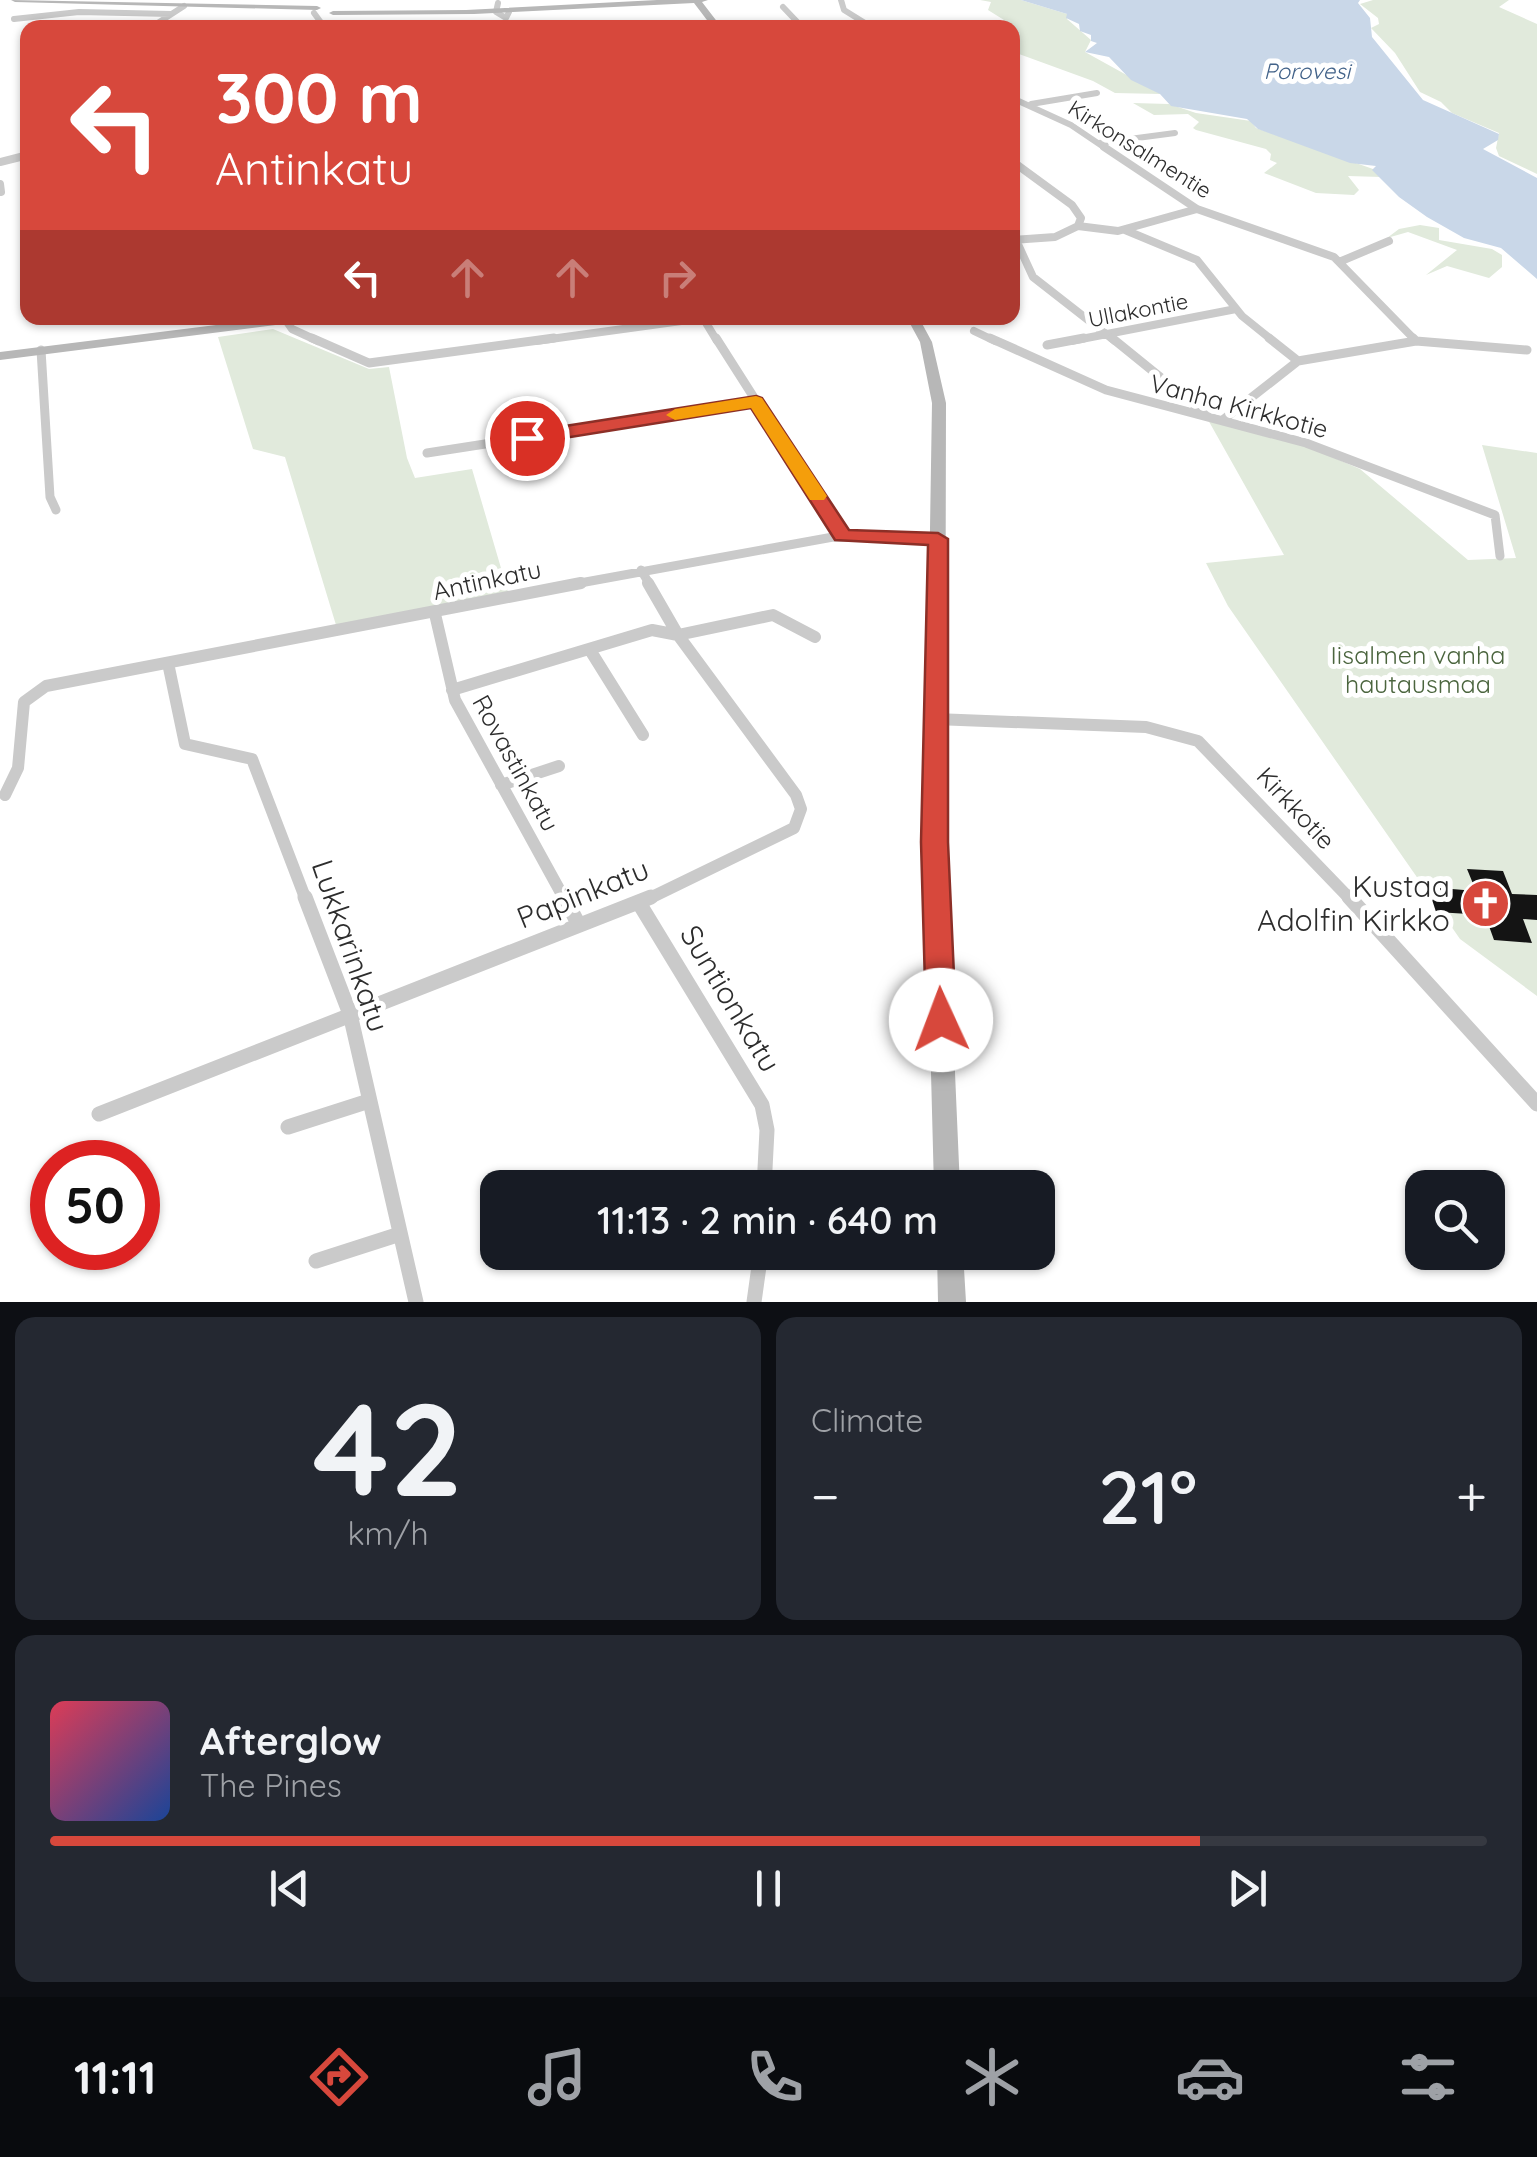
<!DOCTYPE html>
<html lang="en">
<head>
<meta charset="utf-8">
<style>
  :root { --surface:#171b24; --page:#242831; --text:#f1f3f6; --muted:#9ea1a6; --line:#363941; --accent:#d7483c }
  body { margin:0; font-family:Quicksand,sans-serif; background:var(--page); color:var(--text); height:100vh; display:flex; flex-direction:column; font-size:38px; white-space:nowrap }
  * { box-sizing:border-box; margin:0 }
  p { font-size:32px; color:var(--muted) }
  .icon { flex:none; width:55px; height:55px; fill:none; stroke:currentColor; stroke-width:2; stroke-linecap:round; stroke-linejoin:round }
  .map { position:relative; height:1302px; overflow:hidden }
  .details { display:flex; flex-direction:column; gap:15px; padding:15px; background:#0d0f14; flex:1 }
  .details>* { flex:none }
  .guide { position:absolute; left:20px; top:20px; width:1000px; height:305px; border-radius:20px; box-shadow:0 2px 8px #0004; background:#d7483c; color:#fff; overflow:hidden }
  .buttons { position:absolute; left:1405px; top:1170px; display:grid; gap:20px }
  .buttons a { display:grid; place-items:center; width:100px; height:100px; border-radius:20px; background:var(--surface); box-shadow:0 2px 8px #0004; font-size:50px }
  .speed { position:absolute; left:30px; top:1140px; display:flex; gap:20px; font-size:50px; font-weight:700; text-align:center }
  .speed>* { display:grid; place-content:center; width:130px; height:130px; border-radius:50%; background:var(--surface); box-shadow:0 2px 8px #0004; line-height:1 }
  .speed .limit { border:15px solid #d22; background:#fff; color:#111 }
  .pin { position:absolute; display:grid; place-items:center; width:85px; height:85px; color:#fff; margin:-42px; border:5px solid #fff; border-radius:50%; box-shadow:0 2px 10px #0007 }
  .me { position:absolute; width:110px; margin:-55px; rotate:358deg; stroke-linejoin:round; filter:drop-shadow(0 0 8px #0008) }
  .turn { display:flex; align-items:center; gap:35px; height:210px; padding:0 30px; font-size:45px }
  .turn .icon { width:130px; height:130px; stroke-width:2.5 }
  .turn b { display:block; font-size:70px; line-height:85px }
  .lanes { display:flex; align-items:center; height:95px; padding:0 30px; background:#0003; justify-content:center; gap:50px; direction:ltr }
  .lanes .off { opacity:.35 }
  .big { font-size:75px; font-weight:600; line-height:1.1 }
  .details .tile { flex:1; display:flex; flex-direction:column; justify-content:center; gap:15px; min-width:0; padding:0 35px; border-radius:20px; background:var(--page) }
  .details .dial { align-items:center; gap:0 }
  .dial b { font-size:130px; line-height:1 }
  .song { display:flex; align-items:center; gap:30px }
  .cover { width:120px; height:120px; border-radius:15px; background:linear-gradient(135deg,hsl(350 70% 55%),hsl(220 70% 35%)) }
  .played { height:10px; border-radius:5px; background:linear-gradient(90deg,var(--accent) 80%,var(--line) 80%) }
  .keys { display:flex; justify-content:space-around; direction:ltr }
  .heat { display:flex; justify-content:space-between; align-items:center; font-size:55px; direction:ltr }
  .details .tiles { flex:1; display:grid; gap:15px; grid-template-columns:1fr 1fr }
  .tile:last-child { grid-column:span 2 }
  .trip { position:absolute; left:480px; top:1170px; width:575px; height:100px; border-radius:20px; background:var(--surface); box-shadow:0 2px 8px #0004; font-weight:600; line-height:100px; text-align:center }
  .tabs { display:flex; height:160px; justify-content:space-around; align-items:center; background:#090b0e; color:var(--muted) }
  .tabs .icon { width:70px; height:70px }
  .tabs .on { color:var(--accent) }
  .tabs b { font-size:45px; color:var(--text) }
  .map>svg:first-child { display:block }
  .green { fill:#e1eadc }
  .water { fill:#c9d7e8 }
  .building { fill:#141414 }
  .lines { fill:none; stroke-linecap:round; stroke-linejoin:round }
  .street-far4 { stroke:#cacaca; stroke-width:6 }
  .street-far3 { stroke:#cacaca; stroke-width:8 }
  .street-far2 { stroke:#cacaca; stroke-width:9 }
  .street-far1 { stroke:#cacaca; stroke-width:12 }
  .street { stroke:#cacaca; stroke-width:15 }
  .secondary { fill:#b7b7b7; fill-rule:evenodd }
  .route { fill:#d7483c; stroke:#8c2f27; stroke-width:2.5 }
  .slow { fill:#f59e0b }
  .labels { text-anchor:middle; stroke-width:10; stroke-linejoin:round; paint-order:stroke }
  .far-water-label { font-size:22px; font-style:italic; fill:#426289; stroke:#fff }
  .far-street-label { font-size:22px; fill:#2d2d2d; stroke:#fff }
  .street-label { font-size:25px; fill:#2d2d2d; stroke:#fff }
  .park-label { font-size:25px; fill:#4b653e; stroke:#fff }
  .near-poi-label { font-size:30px; fill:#2d2d2d; stroke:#fff; text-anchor:end }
  .near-street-label { font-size:30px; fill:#2d2d2d; stroke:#fff }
</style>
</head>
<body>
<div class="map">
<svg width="1537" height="1302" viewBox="0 0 1537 1302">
  <rect width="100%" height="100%" fill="#fff"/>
  <path class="green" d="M980,0H1021L1067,14V19L1091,40L1085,52L1161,94L1115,93L1093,81L1019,54L1013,49L1012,28L993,27L1004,20L988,10L991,2Z
    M1373,0H1509L1499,7L1537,24V174L1499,156L1496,148L1499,133L1452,113L1441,102L1420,92L1395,53L1371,28L1379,24L1378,18L1360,4Z
    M1133,103L1169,104L1196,113L1251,121L1256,128L1373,169L1381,177L1348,176L1359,190L1354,195L1316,193L1264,173L1277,163L1270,160L1271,154L1266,149L1196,130L1193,128L1199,122L1188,114L1154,115Z
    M1420,225L1439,228V240L1492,249L1502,255V267L1489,278L1447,266L1426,275L1457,250L1408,232L1387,238L1399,229Z
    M273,329L369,369L389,367L407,458L415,478L472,469L508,592L336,625L285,457L253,449L218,337Z
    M1207,418L1297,442L1360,469L1468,560L1516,558L1482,445L1537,453V996L1460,939L1228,606L1206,563L1284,555Z"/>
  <path class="water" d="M1021,0H1360L1358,3L1370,18L1372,37L1423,100L1499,134L1498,140L1483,149L1537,178V279L1501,248L1464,238L1427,217L1399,197L1372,170L1376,166L1350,163L1258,129L1247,119L1171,106L1160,94L1131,80L1109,57L1085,52L1097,43L1091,41V35L1080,31L1079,24L1066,18L1067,14Z"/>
  <path class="building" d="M1467,869L1503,871L1512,894L1537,895V920L1523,919L1532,943L1494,940L1485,915L1436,912L1428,887L1476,891Z"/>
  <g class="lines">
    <path class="street-far4" d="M841,0L844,10L873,28
      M498,3L496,12L506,18L509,12
      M783,7L803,28
      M314,13L325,28
      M14,19L79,12L171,14
      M150,28L184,6
      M1012,98L1071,125L1108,150
      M1031,104L1097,93
      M1099,143L1175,133"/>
    <path class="street-far3" d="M1104,147L1197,209L1334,257L1416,341
      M1012,161L1072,205L1081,218L1078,226
      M0,162L28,155
      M0,184L1,192
      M1125,230L1197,260L1242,316L1273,341
      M1012,240L1055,237L1078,226L1118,231L1197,209
      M1016,240L1033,277L1115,341
      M1339,262L1389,241
      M703,318L717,341
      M285,319L292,329L318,341
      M974,331L995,341
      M536,341L703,318
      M1071,341L1236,309"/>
    <path class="street-far2" d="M312,338L369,363L554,338
      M716,338L842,536
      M990,338L1106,390L1306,443L1495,515L1500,556
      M1112,338L1207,415
      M1269,338L1298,361
      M1416,341L1527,350
      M1047,345L1084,338
      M41,350L50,497L56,510
      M1224,419L1298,361L1416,341L1413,338
      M427,453L756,402
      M641,570L650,585
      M569,585L833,537L938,539"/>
    <path class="street-far1" d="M435,614L455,700L565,900
      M590,650L643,735
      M168,663L185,744L252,759L306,900
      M452,690L652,630L678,635L773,615L815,637
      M935,719L1146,727L1198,741L1351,900
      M501,785L559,766
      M5,795L18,768L24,702L46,686L581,583
      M646,900L794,828L801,809L796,795L678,635L648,583"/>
    <path class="street" d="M305,897L350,1014L416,1302
      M564,897L579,925
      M1349,897L1537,1104
      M639,903L762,1105L767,1130L764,1188
      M99,1114L651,897
      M288,1127L369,1101
      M316,1261L400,1234
      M754,1302L761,1252"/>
    <path class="secondary" d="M11,0L317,6L321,8L317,10L15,2Z
      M657,0H708L702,2L722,28H713L694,3L474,14L333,15L329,13L333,11L466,10Z
      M273,318H305L299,322L0,360V352Z
      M907,318H919L932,342L946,403L945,842L960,1188H934L925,842L932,403L920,342Z
      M937,1252H963L966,1302H938Z"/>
  </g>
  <path class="route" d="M756,396L762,398L849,530L938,533L948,539V842L956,1020L952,1029L941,1032L930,1029L926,1020L921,842L928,545L835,540L751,408L527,444L517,438L527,432Z"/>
  <path class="slow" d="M756,396L762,398L827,496L824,500H810L751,408L675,420L666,415L675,409Z"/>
  <defs>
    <symbol id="church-disc" viewBox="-11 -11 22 22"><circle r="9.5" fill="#d7483c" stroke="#fff"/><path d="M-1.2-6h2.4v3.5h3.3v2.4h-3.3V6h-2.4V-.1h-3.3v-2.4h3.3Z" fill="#fff"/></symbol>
  </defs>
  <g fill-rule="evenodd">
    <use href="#church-disc" x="1458" y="876" width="55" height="55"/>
  </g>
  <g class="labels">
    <g class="far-water-label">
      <text x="1307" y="79">Porovesi</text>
    </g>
    <g class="far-street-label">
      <text transform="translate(1140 149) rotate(32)" y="8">Kirkonsalmentie</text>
      <text transform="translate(1138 310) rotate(-11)" y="8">Ullakontie</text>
    </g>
    <g class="street-label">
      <text transform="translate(1239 406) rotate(15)" y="9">Vanha Kirkkotie</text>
      <text transform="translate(487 580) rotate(-12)" y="9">Antinkatu</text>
      <text transform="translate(516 763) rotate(61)" y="9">Rovastinkatu</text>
      <text transform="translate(1296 808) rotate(47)" y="9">Kirkkotie</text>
    </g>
    <g class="park-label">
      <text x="1418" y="664">Iisalmen vanha<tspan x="1418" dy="29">hautausmaa</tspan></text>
    </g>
    <g class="near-poi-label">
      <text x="1450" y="897">Kustaa<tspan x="1450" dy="34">Adolfin Kirkko</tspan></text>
    </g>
    <g class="near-street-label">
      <text transform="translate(583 894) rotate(-22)" y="10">Papinkatu</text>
      <text transform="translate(350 946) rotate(71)" y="10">Lukkarinkatu</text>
      <text transform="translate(730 999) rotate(59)" y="10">Suntionkatu</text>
    </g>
  </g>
</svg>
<div class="buttons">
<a><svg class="icon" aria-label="search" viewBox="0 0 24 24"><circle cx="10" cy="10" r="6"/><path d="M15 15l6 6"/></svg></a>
</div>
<div class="speed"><div class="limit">50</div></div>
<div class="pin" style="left:527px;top:438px;background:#d93025"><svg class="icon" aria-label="arrive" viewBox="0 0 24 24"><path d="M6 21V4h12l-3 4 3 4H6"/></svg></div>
<svg class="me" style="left:941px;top:1020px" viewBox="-20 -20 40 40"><circle r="19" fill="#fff"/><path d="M0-13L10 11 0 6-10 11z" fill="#d7483c"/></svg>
<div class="trip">11:13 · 2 min · 640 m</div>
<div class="guide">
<div class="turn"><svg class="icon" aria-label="left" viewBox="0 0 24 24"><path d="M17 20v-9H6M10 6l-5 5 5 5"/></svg><div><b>300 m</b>Antinkatu</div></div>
<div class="lanes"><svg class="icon" aria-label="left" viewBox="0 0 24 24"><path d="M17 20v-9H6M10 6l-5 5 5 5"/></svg><svg class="icon off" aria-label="ahead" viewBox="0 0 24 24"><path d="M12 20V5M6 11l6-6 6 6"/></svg><svg class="icon off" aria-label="ahead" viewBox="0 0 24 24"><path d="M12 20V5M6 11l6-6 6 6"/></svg><svg class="icon off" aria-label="right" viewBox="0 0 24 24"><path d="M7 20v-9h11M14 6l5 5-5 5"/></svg></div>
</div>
</div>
<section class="details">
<div class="tiles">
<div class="tile dial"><b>42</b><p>km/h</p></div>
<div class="tile"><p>Climate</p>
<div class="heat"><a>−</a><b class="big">21°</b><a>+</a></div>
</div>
<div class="tile">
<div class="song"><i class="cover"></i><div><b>Afterglow</b><p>The Pines</p></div></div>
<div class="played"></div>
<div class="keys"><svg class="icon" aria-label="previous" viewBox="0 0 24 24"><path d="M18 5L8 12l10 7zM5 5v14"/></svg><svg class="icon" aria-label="pause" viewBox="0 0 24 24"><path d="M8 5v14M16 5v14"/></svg><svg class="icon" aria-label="next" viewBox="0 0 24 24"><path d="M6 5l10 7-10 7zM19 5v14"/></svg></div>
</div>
</div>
</section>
<nav class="tabs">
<b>11:11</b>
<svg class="icon on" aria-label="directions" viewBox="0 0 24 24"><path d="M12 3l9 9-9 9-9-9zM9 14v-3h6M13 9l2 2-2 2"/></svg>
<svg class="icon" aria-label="music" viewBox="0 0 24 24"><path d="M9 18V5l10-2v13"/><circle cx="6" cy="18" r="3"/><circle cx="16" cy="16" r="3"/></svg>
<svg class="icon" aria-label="phone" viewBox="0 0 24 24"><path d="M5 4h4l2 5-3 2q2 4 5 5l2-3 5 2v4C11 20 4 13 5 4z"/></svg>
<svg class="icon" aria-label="climate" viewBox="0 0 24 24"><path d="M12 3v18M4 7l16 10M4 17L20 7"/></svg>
<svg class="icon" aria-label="car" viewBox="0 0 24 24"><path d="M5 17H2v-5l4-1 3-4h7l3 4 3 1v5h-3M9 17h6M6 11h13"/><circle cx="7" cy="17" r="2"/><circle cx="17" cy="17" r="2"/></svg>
<svg class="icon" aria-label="filters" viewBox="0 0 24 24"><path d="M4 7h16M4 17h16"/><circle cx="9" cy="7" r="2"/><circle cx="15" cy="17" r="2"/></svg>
</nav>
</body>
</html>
